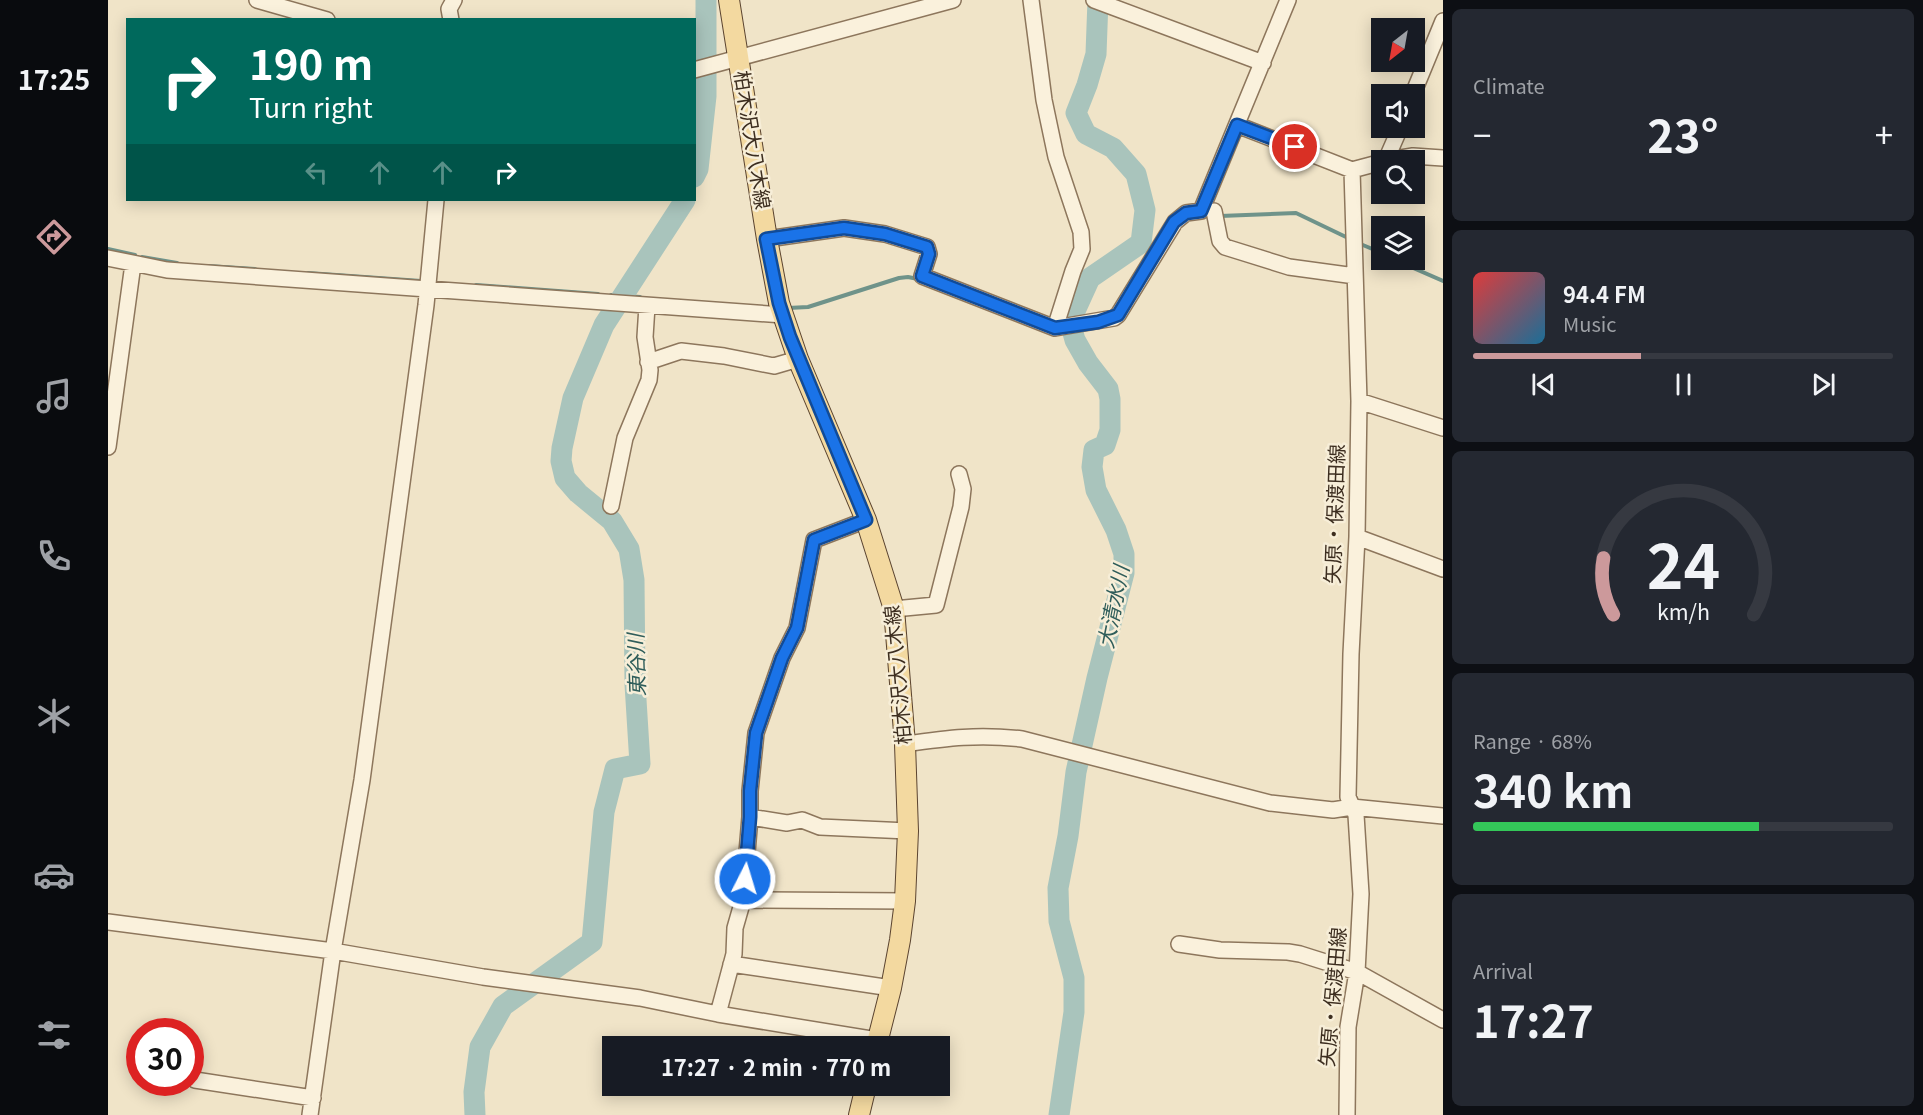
<!DOCTYPE html>
<html lang="en">
<head>
<meta charset="utf-8">
<style>
  :root { --surface:#171b24; --page:#242831; --text:#f1f3f6; --muted:#9ea1a6; --line:#363941; --accent:#cc999b }
  body { margin:0; font-family:Georgia,"Noto Sans JP",serif; background:var(--page); color:var(--text); height:100vh; display:flex; flex-direction:column; font-size:22px; white-space:nowrap }
  * { box-sizing:border-box; margin:0 }
  p { font-size:20px; color:var(--muted) }
  .icon { flex:none; width:33px; height:33px; fill:none; stroke:currentColor; stroke-width:2; stroke-linecap:round; stroke-linejoin:round }
  .map { position:relative; flex:1; overflow:hidden }
  .panel { display:flex; flex-direction:column; gap:9px; padding:9px; background:#0d0f14; width:480px }
  .panel>* { flex:none }
  .top-card { position:absolute; left:18px; top:18px; width:570px; height:183px; border-radius:0px; box-shadow:0 3px 15px #0003; background:#00695c; color:#fff; overflow:hidden }
  .needle { width:39px; rotate:211deg }
  .controls { position:absolute; left:1263px; top:18px; display:grid; gap:12px }
  .controls a { display:grid; place-items:center; width:54px; height:54px; border-radius:0px; background:var(--surface); box-shadow:0 3px 15px #0003; font-size:30px }
  .speed { position:absolute; left:18px; top:1018px; display:flex; gap:12px; font-size:30px; font-weight:700; text-align:center }
  .speed>* { display:grid; place-content:center; width:78px; height:78px; border-radius:50%; background:var(--surface); box-shadow:0 3px 15px #0003; line-height:1 }
  .speed .limit { border:9px solid #d22; background:#fff; color:#111 }
  .pin { position:absolute; display:grid; place-items:center; width:51px; height:51px; color:#fff; margin:-26px; border:3px solid #fff; border-radius:50%; box-shadow:0 2px 6px #0007 }
  .me { position:absolute; width:66px; margin:-33px; rotate:5deg; stroke-linejoin:round; filter:drop-shadow(0 0 4px #0008) }
  .turn { display:flex; align-items:center; gap:21px; height:126px; padding:0 24px; font-size:27px }
  .turn .icon { width:78px; height:78px; stroke-width:2.5 }
  .turn b { display:block; font-size:42px; line-height:51px }
  .lanes { display:flex; align-items:center; height:57px; padding:0 24px; background:#0003; justify-content:center; gap:30px; direction:ltr }
  .lanes .off { opacity:.35 }
  .big { font-size:45px; font-weight:700; line-height:1.1 }
  .panel .card { flex:1; display:flex; flex-direction:column; justify-content:center; gap:9px; min-width:0; padding:0 21px; border-radius:9px; background:var(--page) }
  .panel .dial { align-items:center; gap:0 }
  .dial svg { height:156px; overflow:visible; fill:none; stroke:var(--line); stroke-width:7; stroke-linecap:round; text-anchor:middle }
  .dial text { fill:var(--text); stroke:none }
  .song { display:flex; align-items:center; gap:18px }
  .cover { width:72px; height:72px; border-radius:9px; background:linear-gradient(135deg,hsl(0 70% 55%),hsl(200 70% 35%)) }
  .played { height:6px; border-radius:3px; background:linear-gradient(90deg,var(--accent) 40%,var(--line) 40%) }
  .keys { display:flex; justify-content:space-around; direction:ltr }
  .heat { display:flex; justify-content:space-between; align-items:center; font-size:33px; direction:ltr }
  .charge { height:9px; border-radius:4px; background:linear-gradient(90deg,#34c759 68%,var(--line) 0) }
  .trip { position:absolute; left:494px; top:1036px; width:348px; height:60px; border-radius:0px; background:var(--surface); box-shadow:0 3px 15px #0003; font-weight:700; line-height:60px; text-align:center }
  main { display:flex; flex:1; min-height:0 }
  .tabs { display:flex; flex-direction:column; width:108px; justify-content:space-around; align-items:center; background:#090b0e; color:var(--muted) }
  .tabs .icon { width:42px; height:42px }
  .tabs .selected { color:var(--accent) }
  .tabs b { font-size:27px; color:var(--text) }
  .map>svg:first-child { display:block }
  .lines { fill:none; stroke-linecap:round; stroke-linejoin:round }
  .stream { stroke:#6f938a; stroke-width:4 }
  .river { stroke:#a9c4bc; stroke-width:21 }
  .minor-casing { stroke:#8d765c; stroke-width:18 }
  .major-casing { stroke:#5b4430; stroke-width:22 }
  .minor { stroke:#faf1dc; stroke-width:15 }
  .major { stroke:#f3d9a0; stroke-width:20 }
  .route-casing { stroke:#114b97; stroke-width:15 }
  .route { stroke:#1a73e8; stroke-width:10 }
  .labels { text-anchor:middle; stroke-width:5; stroke-linejoin:round; paint-order:stroke }
  .street-label { font-size:20px; fill:#3d2e20; stroke:#f7eed8 }
  .water-label { font-size:21px; font-style:italic; fill:#2f5d5a; stroke:#f7eed8 }
</style>
</head>
<body>
<main>
<nav class="tabs">
<b>17:25</b>
<svg class="icon selected" aria-label="directions" viewBox="0 0 24 24"><path d="M12 3l9 9-9 9-9-9zM9 14v-3h6M13 9l2 2-2 2"/></svg>
<svg class="icon" aria-label="music" viewBox="0 0 24 24"><path d="M9 18V5l10-2v13"/><circle cx="6" cy="18" r="3"/><circle cx="16" cy="16" r="3"/></svg>
<svg class="icon" aria-label="phone" viewBox="0 0 24 24"><path d="M5 4h4l2 5-3 2q2 4 5 5l2-3 5 2v4C11 20 4 13 5 4z"/></svg>
<svg class="icon" aria-label="climate" viewBox="0 0 24 24"><path d="M12 3v18M4 7l16 10M4 17L20 7"/></svg>
<svg class="icon" aria-label="car" viewBox="0 0 24 24"><path d="M5 17H2v-5l4-1 3-4h7l3 4 3 1v5h-3M9 17h6M6 11h13"/><circle cx="7" cy="17" r="2"/><circle cx="17" cy="17" r="2"/></svg>
<svg class="icon" aria-label="filters" viewBox="0 0 24 24"><path d="M4 7h16M4 17h16"/><circle cx="9" cy="7" r="2"/><circle cx="15" cy="17" r="2"/></svg>
</nav>
<div class="map">
<svg width="1335" height="1115" viewBox="0 0 1335 1115">
  <rect width="100%" height="100%" fill="#f0e4c8"/>
  <g class="lines">
    <path class="stream" d="M1112,216L1188,213L1238,237
      M1250,243L1274,253
      M0,249L27,255
      M34,257L69,263
      M1287,260L1335,281
      M100,266L147,269
      M200,273L313,281
      M368,285L490,294
      M503,295L532,297
      M680,308L700,307L791,278L800,277L810,279"/>
    <path class="river" d="M586,177L590,169L598,96V0
      M367,1115L366,1092L372,1047L395,1006L484,942L496,812L507,769L532,764L527,684L526,580L521,549L504,521L470,493L457,478L453,461L454,448L465,398L496,325L577,200
      M951,1115L966,1012V978L951,921L950,888L960,836L968,772L989,678L1016,573V554L1008,530L988,490L984,467L986,450L997,445L1002,430V399L1000,389L980,363L967,340L962,322L982,278L1033,243L1037,210L1028,174L1005,148L978,134L968,113L979,85L988,54L990,0"/>
    <defs>
      <path id="minor" d="M149,0L219,20
        M923,0L936,100L948,157L973,232L974,249L965,271L947,328
        M986,0L1155,63
        M343,20L341,9L346,0
        M586,70L845,0
        M1305,94L1335,21
        M1129,125L1244,170
        M1278,160L1292,128
        M1281,160L1305,156L1335,158
        M1244,170L1274,162
        M1106,211L1112,241L1117,247L1181,267L1247,276
        M659,239L736,228L777,234L819,247L821,254L814,276L947,328L1006,318L1010,315L1067,222L1078,213L1093,211L1180,0
        M0,258L59,270L675,315
        M540,362L573,351L616,356L666,366L690,359
        M1251,401L1335,428
        M0,447L25,264
        M503,506L517,438L541,380L542,370L537,337L539,306
        M1249,537L1335,569
        M786,609L828,605L853,507L855,489L851,474
        M797,744C840,738 870,734 914,739L1162,803L1225,810L1244,807L1335,816
        M642,817L679,823L694,820L712,827L800,831
        M635,900L797,901
        M0,922L225,951L375,977L532,998L610,1014L769,1040
        M1071,944L1112,950L1180,952L1192,954L1249,972L1335,1020
        M623,964L783,988
        M610,1014L626,954L627,928L635,900L642,817V791L648,733L674,658L689,628L706,540L758,520
        M87,1080L205,1098
        M202,1115L225,951L254,780L318,305L328,200
        M1239,1115L1240,1027L1249,972L1253,894L1248,815L1240,797L1243,654L1249,537L1251,401L1244,170"/>
      <path id="major" d="M621,0L659,239L671,303L690,359L758,520L786,609L797,744L800,831L797,901L792,940L783,988L768,1047
        M751,1115L758,1086"/>
    </defs>
    <use href="#minor" class="minor-casing"/>
    <use href="#major" class="major-casing"/>
    <use href="#minor" class="minor"/>
    <use href="#major" class="major"/>
  </g>
  <g class="lines">
    <defs>
      <path id="route" d="M637,879L642,817V791L648,733L674,658L689,628L706,540L758,520L682,337L671,303L658,239L736,228L777,234L819,247L821,254L814,276L947,328L990,322L1010,315L1066,222L1078,213L1093,211L1129,125L1187,147"/>
    </defs>
    <use href="#route" class="route-casing"/>
    <use href="#route" class="route"/>
  </g>
  <g class="labels">
    <g class="street-label">
      <text transform="translate(644 140) rotate(81)" y="7">柏木沢大八木線</text>
      <text transform="translate(1227 514) rotate(-88)" y="7">矢原・保渡田線</text>
      <text transform="translate(790 675) rotate(-95)" y="7">柏木沢大八木線</text>
      <text transform="translate(1225 997) rotate(-85)" y="7">矢原・保渡田線</text>
    </g>
    <g class="water-label">
      <text transform="translate(1006 607) rotate(-79)" y="7">大清水川</text>
      <text transform="translate(529 665) rotate(-92)" y="7">東谷川</text>
    </g>
  </g>
</svg>
<div class="controls">
<a><svg class="needle" viewBox="-14 -14 28 28"><path d="M0-13l5 13h-10z" fill="#e53935"/><path d="M0 13l5-13h-10z" fill="#9ea1a6"/></svg></a>
<a><svg class="icon" aria-label="sound" viewBox="0 0 24 24"><path d="M4 9h4l5-4v14l-5-4H4zM17 9q2 3 0 6"/></svg></a>
<a><svg class="icon" aria-label="search" viewBox="0 0 24 24"><circle cx="10" cy="10" r="6"/><path d="M15 15l6 6"/></svg></a>
<a><svg class="icon" aria-label="layers" viewBox="0 0 24 24"><path d="M12 4l9 5-9 5-9-5zM3 14l9 5 9-5"/></svg></a>
</div>
<div class="speed"><div class="limit">30</div></div>
<div class="pin" style="left:1187px;top:147px;background:#d93025"><svg class="icon" aria-label="arrive" viewBox="0 0 24 24"><path d="M6 21V4h12l-3 4 3 4H6"/></svg></div>
<svg class="me" style="left:637px;top:879px" viewBox="-20 -20 40 40"><circle r="17" fill="#1a73e8" stroke="#fff" stroke-width="3"/><path d="M0-11L8 9 0 5-8 9z" fill="#fff"/></svg>
<div class="trip">17:27 · 2 min · 770 m</div>
<div class="top-card">
<div class="turn"><svg class="icon" aria-label="right" viewBox="0 0 24 24"><path d="M7 20v-9h11M14 6l5 5-5 5"/></svg><div><b>190 m</b>Turn right</div></div>
<div class="lanes"><svg class="icon off" aria-label="left" viewBox="0 0 24 24"><path d="M17 20v-9H6M10 6l-5 5 5 5"/></svg><svg class="icon off" aria-label="ahead" viewBox="0 0 24 24"><path d="M12 20V5M6 11l6-6 6 6"/></svg><svg class="icon off" aria-label="ahead" viewBox="0 0 24 24"><path d="M12 20V5M6 11l6-6 6 6"/></svg><svg class="icon" aria-label="right" viewBox="0 0 24 24"><path d="M7 20v-9h11M14 6l5 5-5 5"/></svg></div>
</div>
</div>
<section class="panel">
<div class="card"><p>Climate</p>
<div class="heat"><a>−</a><b class="big">23°</b><a>+</a></div>
</div>
<div class="card">
<div class="song"><i class="cover"></i><div><b>94.4 FM</b><p>Music</p></div></div>
<div class="played"></div>
<div class="keys"><svg class="icon" aria-label="previous" viewBox="0 0 24 24"><path d="M18 5L8 12l10 7zM5 5v14"/></svg><svg class="icon" aria-label="pause" viewBox="0 0 24 24"><path d="M8 5v14M16 5v14"/></svg><svg class="icon" aria-label="next" viewBox="0 0 24 24"><path d="M6 5l10 7-10 7zM19 5v14"/></svg></div>
</div>
<div class="card dial"><svg viewBox="0 0 100 80">
<path d="M14 69A42 42 0 1 1 86 69"/>
<path d="M14 69A42 42 0 0 1 9 40" stroke="#cc999b"/>
<text x="50" y="56" font-size="32" font-weight="700">24</text>
<text x="50" y="72" font-size="11">km/h</text>
</svg></div>
<div class="card"><p>Range · 68%</p><b class="big">340 km</b><div class="charge"></div></div>
<div class="card"><p>Arrival</p><b class="big">17:27</b></div>
</section>
</main>
</body>
</html>
